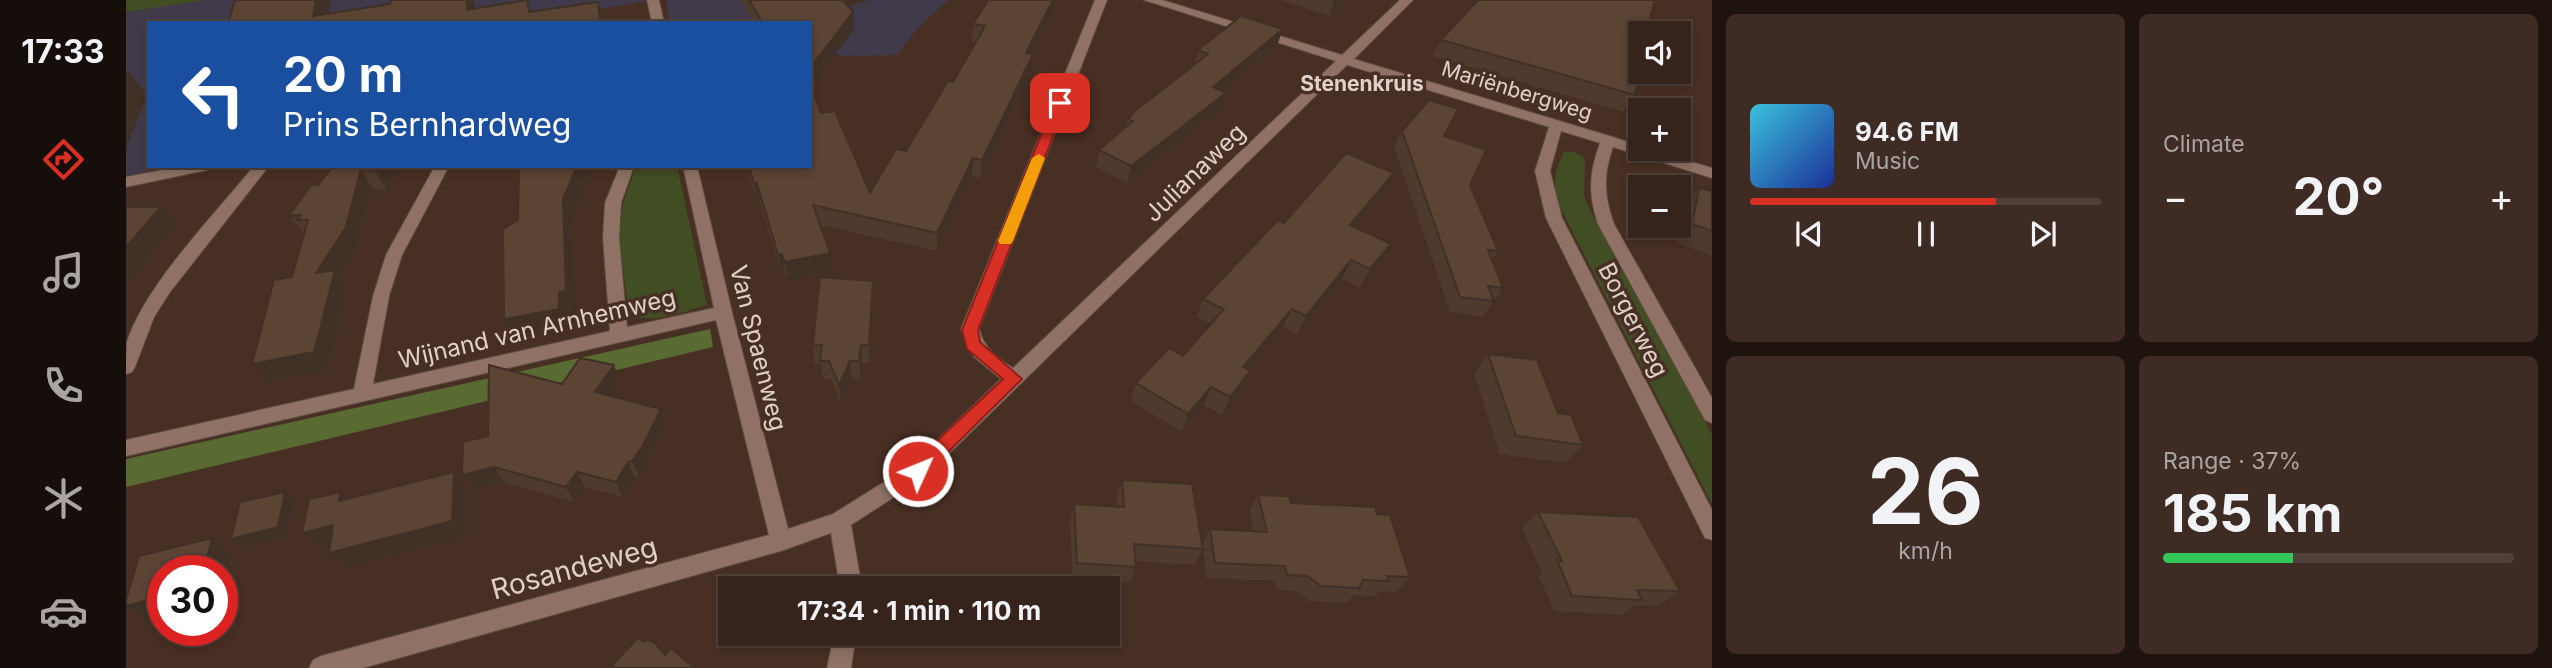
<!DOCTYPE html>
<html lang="en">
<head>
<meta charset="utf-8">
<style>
  :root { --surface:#36231b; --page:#3d2b24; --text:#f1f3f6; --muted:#aaa4a3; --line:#50403a; --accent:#d93025 }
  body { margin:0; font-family:Inter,sans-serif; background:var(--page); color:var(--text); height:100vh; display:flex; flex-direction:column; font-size:26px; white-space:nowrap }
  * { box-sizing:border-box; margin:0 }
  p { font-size:23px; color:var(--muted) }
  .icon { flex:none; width:38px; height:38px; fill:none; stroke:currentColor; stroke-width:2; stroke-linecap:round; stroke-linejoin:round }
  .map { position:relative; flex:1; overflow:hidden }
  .details { display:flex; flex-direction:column; gap:14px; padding:14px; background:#1e130f; width:840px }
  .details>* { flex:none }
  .guide { position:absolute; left:21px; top:21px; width:665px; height:147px; border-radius:0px; box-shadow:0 4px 10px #0003,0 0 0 2px var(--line); background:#1a4fa0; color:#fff; overflow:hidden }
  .buttons { position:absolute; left:1502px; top:21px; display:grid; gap:14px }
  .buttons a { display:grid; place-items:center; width:63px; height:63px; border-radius:0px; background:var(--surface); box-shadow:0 4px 10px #0003,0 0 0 2px var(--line); font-size:35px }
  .speed { position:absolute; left:21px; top:555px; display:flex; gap:14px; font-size:35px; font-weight:700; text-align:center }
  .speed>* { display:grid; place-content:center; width:91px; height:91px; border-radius:50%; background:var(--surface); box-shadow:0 4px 10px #0003,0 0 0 2px var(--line); line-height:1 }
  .speed .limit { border:10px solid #d22; background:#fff; color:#111 }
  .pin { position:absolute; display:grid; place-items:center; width:60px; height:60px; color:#fff; margin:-30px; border-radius:14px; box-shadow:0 4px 10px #0006 }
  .me { position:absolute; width:77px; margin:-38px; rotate:46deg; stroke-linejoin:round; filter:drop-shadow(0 0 5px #0008) }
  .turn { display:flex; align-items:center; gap:24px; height:147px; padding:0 21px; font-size:32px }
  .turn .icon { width:91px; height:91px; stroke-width:2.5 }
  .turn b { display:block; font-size:49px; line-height:60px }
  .big { font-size:52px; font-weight:700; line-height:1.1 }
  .details .tile { flex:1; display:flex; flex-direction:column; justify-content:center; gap:10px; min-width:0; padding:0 24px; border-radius:10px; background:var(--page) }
  .details .dial { align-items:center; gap:0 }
  .dial b { font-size:91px; line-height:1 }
  .song { display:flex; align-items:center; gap:21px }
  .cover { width:84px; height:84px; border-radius:10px; background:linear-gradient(135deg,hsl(190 70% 55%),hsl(230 70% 35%)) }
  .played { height:7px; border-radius:4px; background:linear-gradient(90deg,var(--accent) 70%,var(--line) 70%) }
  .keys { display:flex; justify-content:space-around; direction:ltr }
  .heat { display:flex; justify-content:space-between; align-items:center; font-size:38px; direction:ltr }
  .charge { height:10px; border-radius:5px; background:linear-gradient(90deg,#34c759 37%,var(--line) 0) }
  .details .tiles { flex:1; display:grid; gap:14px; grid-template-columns:repeat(2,1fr) }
  .trip { position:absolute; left:592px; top:576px; width:402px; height:70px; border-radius:0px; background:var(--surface); box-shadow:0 4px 10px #0003,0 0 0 2px var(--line); font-weight:700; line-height:70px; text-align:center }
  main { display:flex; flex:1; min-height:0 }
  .tab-bar { display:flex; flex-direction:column; width:126px; justify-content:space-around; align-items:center; background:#160e0b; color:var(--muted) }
  .tab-bar .icon { width:49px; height:49px }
  .tab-bar .selected { color:var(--accent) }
  .tab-bar b { font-size:32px; color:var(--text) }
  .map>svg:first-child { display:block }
  .education { fill:#413a4b }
  .green { fill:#414e23 }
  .forest { fill:#596a32 }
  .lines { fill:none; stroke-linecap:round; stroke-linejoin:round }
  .minor-casing { stroke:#5f4b41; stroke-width:2 }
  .minor { fill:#8f7265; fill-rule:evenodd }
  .wall { fill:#4f3a2e }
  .shaded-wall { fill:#403025 }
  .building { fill:#5c4435; stroke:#403025; stroke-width:2 }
  .route { fill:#d93025; stroke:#8d1f18; stroke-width:2 }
  .slow { fill:#f59e0b }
  .labels { text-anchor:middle; stroke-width:7; stroke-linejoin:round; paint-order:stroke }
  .far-neighbourhood-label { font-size:21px; font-weight:bold; fill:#e0d0c9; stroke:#482f24 }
  .far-street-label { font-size:21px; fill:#e0d0c9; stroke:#482f24 }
  .street-label { font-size:24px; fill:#e0d0c9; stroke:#482f24 }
  .near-street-label { font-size:28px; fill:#e0d0c9; stroke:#482f24 }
</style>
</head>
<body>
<main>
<nav class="tab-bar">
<b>17:33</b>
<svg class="icon selected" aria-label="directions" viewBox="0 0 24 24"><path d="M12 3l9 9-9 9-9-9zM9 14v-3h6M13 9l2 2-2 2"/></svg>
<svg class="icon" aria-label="music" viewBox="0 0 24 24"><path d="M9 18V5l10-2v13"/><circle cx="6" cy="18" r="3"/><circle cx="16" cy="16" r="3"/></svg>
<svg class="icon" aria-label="phone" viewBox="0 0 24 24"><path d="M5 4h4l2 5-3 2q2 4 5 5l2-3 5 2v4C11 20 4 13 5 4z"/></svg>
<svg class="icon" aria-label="climate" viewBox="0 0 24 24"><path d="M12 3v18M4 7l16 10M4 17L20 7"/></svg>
<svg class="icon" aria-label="car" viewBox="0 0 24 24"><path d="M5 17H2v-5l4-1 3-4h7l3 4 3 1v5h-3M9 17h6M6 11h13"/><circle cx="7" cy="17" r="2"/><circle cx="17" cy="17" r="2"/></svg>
</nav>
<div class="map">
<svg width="1586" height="668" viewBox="0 0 1586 668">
  <rect width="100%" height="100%" fill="#482f24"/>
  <path class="education" d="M79,0H522V1L393,23H23V166H49L0,176V12Z
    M540,0H822L792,28L771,55L718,56L684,49V23H544Z"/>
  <path class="green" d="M0,0H79L0,12Z
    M1443,151L1455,155L1459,159L1458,196L1465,212L1586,435V504L1435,209C1427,184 1426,176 1438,152Z
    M510,166H551L581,305C558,311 523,327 503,312L493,239L497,204Z"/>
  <path class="forest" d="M584,329L587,347L0,487V459Z"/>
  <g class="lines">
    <defs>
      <path id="minor" d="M521,0H533L538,23H526Z
        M969,0H981L853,329C858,348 871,358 887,368L1210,61L1018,0H1036L1216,55L1274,0H1287L1228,59L1487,137L1514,146V149H1522L1586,168V178L1487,147C1477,175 1478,196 1488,224L1586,398V423L1579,420L1472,224C1462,194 1463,173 1474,143L1435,131L1424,171L1436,218L1586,510V540L1579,538L1420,218L1409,171L1423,127L1221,65L799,477L725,525L736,588H714L705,533L655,551L237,668H183L187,660L195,656L643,535L590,320L0,456V440L228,389L247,296L260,255L309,166H323L276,255L263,296L247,384L484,331L477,238L479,203L494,166H508L495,203L493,238L501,327L588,308L557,166H571L606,312L662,529L707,514L785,465L875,379L848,357L835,329Z
        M57,166H88L81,170L0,187V177Z
        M128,166H143L44,292L28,317L9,367L6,372L0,374C0,364 0,351 1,342C19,285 90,213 128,166Z
        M708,634H730L725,668H701Z"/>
    </defs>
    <use href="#minor" class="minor-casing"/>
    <use href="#minor" class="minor"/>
  </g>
  <path class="wall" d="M614,0H745L722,6L727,12L728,29L685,87L695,113L744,193L780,151L827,82L850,42L846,41L847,24L862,0H933L907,54L906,72L865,158L855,178L846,176L811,251L694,225L706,272L662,281L659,273H655L634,202L631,203L621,166H684V23H629Z
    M1156,0H1219L1203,16Z
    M1157,29L1151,45L1097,91L1095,110L1001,183L970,167L973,150L1000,127L1002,119L1069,65L1072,50Z
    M1514,33L1509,95L1497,112L1307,56L1315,40Z
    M1276,131L1318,136L1344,185L1372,251L1366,260L1377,288L1357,317L1324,312L1268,146Z
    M207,166H276L261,191L246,188L233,246L213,276L222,289L203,371L142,383L166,277L178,234L163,216L192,185Z
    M1268,173L1259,191L1229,227L1265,244L1255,262L1234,287L1216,279L1171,334L1157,327L1122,370L1124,371L1116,389L1096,415L1078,405L1056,432L1005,401L1010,383L1057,356L1085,324L1071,317L1077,299Z
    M1573,188L1586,191V256L1550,242L1558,207Z
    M748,300L744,363H736L735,379H726L715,403L705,379H697L695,364H689L687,345Z
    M1362,354L1432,413L1457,445L1439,463L1374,454L1348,373Z
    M494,381L484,396L540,424L522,463L513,476L508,477L497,497L459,487L448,502L378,482L347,490L362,436L436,384Z
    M996,480L1077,549L1068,565L1010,561V567L1004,583L947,579L944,521L948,504L991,507L990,498Z
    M1132,495L1165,503L1251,514L1284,577L1270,592L1254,591L1249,596L1228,595L1221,603L1184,601L1170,591L1151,590L1149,581L1081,578L1076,544L1084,529L1128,531L1123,511Z
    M1412,512L1554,591L1532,606L1509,605L1496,615L1428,611L1413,576L1416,573L1396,528Z"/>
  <path class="shaded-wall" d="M190,0H205L201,23L187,16Z
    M341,0H348L349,23L341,10Z
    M710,0H745L711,9Z
    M927,0H933L898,71L900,53Z
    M1208,0H1219L1203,16Z
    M472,2L478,23H474Z
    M727,12L728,29L684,88V68Z
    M1157,29L1151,45L1082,104L1087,87Z
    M907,54L906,72L855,178L856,160Z
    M2,70L21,95L0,149V75Z
    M1100,93L1095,110L1001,183L1005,166Z
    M847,158L846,176L811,251V233Z
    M254,166H276L261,191L250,172Z
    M451,166H468L446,222L450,314L443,315V331L390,342L378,319L433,292L437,199Z
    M235,169L246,188L233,246L213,276L222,289L203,371L142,383L126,364L190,273Z
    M1268,173L1259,191L1215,243L1224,225Z
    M631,183L634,202L631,203L628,184Z
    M35,207L51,226L0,285V247Z
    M1265,244L1255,262L1234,287L1244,269Z
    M704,253L706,272L662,281L659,262Z
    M656,254L659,273H655L652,255Z
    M1225,260L1216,279L1171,334L1180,316Z
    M747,281L748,300L744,363L743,345Z
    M1166,309L1157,327L1109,385L1117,367Z
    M735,345L736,363L735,379L733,361Z
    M724,361L726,379L715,403L713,385Z
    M488,365L494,381L476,408L469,392Z
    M1124,371L1116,389L1096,415L1104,397Z
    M1085,387L1078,405L1056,432L1062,414Z
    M535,409L540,424L522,463L513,476L506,461Z
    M502,462L508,477L497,497L490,482Z
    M368,467L378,482L347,490L336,475Z
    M328,472L341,490L340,538L220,569L203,553Z
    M451,472L459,487L448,502L440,487Z
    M159,492L168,501L162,536L115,548L105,539Z
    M215,492L231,509L213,501Z
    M0,498L5,502L0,519Z
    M207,525L224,542L194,549L176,533Z
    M86,538L106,554L96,600V570H78Z
    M37,596V618L22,621L0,607V606Z"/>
  <path class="building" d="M109,0H190L187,16L264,4L265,0H341V10L401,0L403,12L472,2L474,23H102Z
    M623,0H717L727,12L684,68V23H637Z
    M862,0H927L900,53L907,54L866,140L856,160L847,158L811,233L687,205L704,253L659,262L656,254L652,255L631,183L628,184L623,166H684V85L695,113L709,111L744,193L770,149L780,151L822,81L827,82L859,26L847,24Z
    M1352,0H1529L1520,33H1514V72L1509,95L1315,40Z
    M1115,16L1157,29L1087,87L1100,93L1005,166L973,150L1007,121L1002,119L1009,111L1082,54L1072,50Z
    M1303,100L1332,109L1318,136L1360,150L1344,185L1372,251L1362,250L1377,288L1362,286L1368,301L1334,297L1276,131Z
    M1220,153L1268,173L1224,225L1265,244L1244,269L1225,260L1180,316L1166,309L1117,367L1124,371L1104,397L1085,387L1062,414L1010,383L1043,348L1057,356L1098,309L1077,299L1152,220L1158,223Z
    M207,166H254L250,172L235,169L220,227L190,273L209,270L188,352L126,364L148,280L166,277L182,220H171L175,215L163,216L185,185H192Z
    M393,166H451L437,199L440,291L433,292V309L378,319L377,229L392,220Z
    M1573,188L1586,191V231L1566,224Z
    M0,207H35L0,247Z
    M694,277L747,281L743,345H735L733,361H724L713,385L703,361H694L696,345H687Z
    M1362,354L1411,360L1432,413L1445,415L1457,445L1390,436Z
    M454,358L488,365L469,392L535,409L516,447L506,461L502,462L490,482L451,472L440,487L368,467L336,475L337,442L362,436L363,365L436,384Z
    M328,472L326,521L203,553L207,525L176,533L183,499L215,492L213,501Z
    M996,480L1066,484L1077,549L1008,544L1010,567L951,563L948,504L998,507Z
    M159,492L152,527L105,539L114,502Z
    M1132,495L1163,496L1165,503L1249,507L1251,514L1264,515L1284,577L1261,576L1263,581L1237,580L1233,588L1195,586L1181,576L1161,575L1159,566L1089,563L1084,529L1141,532Z
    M1412,512L1512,517L1554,591L1511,590L1516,600L1446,596L1431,560L1436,561Z
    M86,538L78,570H37V596L0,606V600L13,556Z
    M512,638L518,642L521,639L530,644L539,655L545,648L568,668H489L486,665Z"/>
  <path class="route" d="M934,99L940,103L852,330L854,342L896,379L798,476L792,478L785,476L782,471L785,465L877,379L841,349L836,330L928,103Z"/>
  <path class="slow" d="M913,154L919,158L887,241L885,244H874L872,241L906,158Z"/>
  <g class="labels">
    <g class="far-neighbourhood-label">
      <text x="1236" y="91">Stenenkruis</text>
    </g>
    <g class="far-street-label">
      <text transform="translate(1391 91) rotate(17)" y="7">Mariënbergweg</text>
    </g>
    <g class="street-label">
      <text transform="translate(1069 173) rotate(-44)" y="8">Julianaweg</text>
      <text transform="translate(1507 320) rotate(63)" y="8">Borgerweg</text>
      <text transform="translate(411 329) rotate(-13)" y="8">Wijnand van Arnhemweg</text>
      <text transform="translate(632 348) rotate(76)" y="8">Van Spaenweg</text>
    </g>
    <g class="near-street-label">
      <text transform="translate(448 568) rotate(-15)" y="10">Rosandeweg</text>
    </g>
  </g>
</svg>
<div class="buttons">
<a><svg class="icon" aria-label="sound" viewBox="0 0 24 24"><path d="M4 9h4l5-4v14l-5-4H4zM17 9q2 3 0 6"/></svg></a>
<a>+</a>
<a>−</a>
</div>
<div class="speed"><div class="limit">30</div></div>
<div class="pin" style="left:934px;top:103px;background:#d93025"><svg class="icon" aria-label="arrive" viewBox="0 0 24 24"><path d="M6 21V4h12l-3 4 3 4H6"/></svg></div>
<svg class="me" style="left:792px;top:471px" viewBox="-20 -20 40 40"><circle r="17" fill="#d93025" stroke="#fff" stroke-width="3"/><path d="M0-11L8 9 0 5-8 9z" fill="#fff"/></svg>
<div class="trip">17:34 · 1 min · 110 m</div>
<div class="guide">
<div class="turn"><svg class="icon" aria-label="left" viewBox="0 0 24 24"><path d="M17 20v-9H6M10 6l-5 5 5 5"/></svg><div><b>20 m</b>Prins Bernhardweg</div></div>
</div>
</div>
<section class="details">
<div class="tiles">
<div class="tile">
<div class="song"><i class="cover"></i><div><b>94.6 FM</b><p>Music</p></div></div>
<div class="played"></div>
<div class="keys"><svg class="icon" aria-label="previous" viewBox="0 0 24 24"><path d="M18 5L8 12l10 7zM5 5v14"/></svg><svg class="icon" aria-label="pause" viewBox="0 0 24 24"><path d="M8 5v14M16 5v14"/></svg><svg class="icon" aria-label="next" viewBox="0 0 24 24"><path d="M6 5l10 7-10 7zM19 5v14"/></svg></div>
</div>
<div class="tile"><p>Climate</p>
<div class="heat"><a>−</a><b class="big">20°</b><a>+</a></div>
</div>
<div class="tile dial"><b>26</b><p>km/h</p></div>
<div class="tile"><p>Range · 37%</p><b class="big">185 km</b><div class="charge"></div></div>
</div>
</section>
</main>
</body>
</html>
